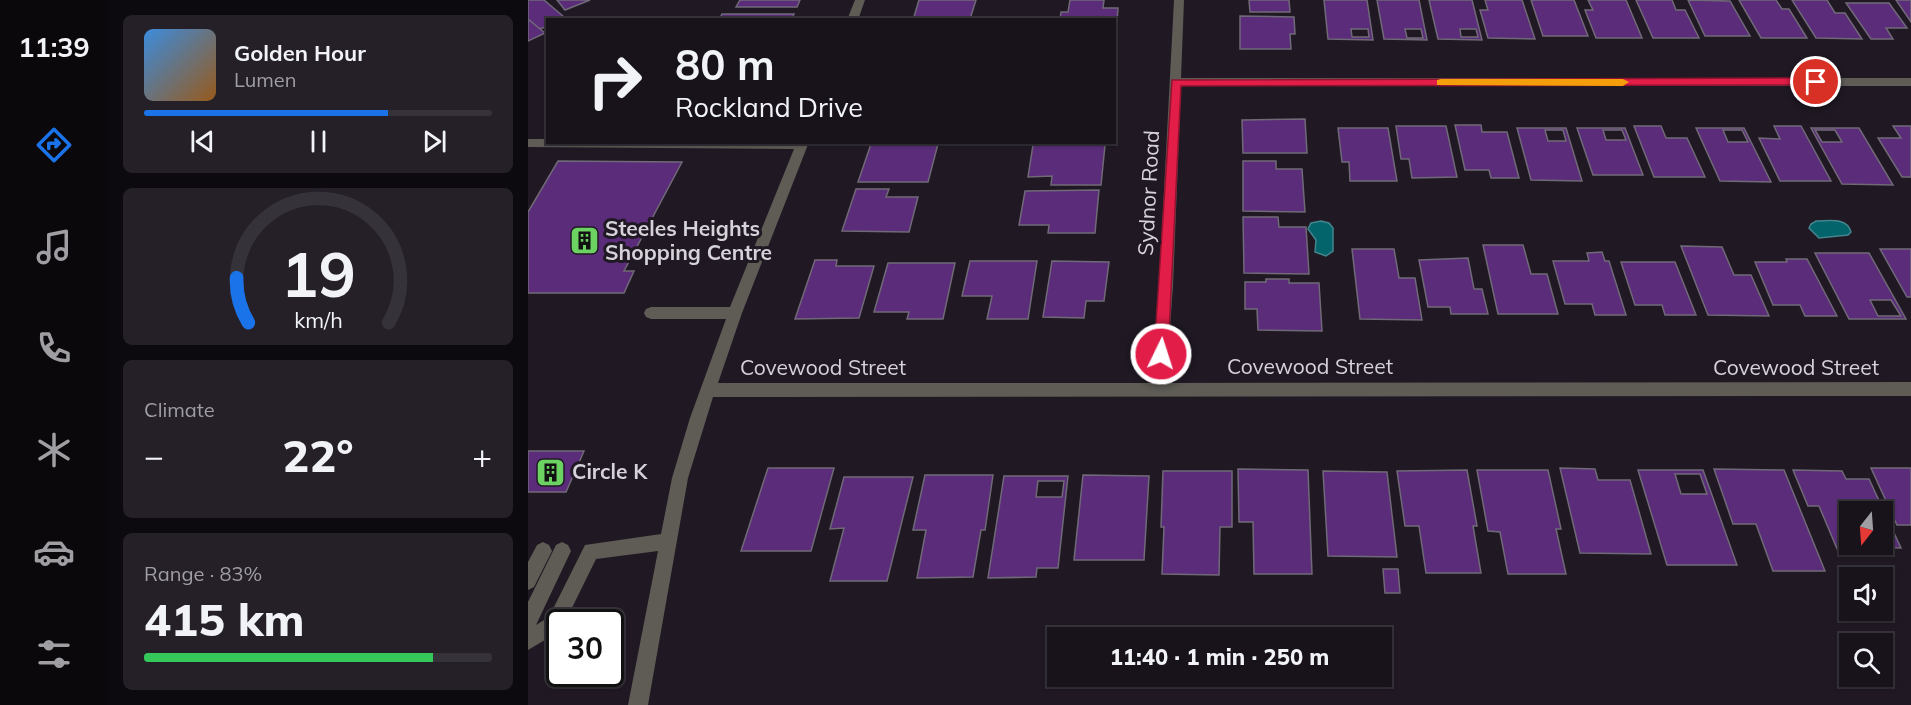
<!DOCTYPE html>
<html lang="en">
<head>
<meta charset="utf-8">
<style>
  :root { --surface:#18131b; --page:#252028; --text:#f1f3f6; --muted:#9f9ea3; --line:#36323a; --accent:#1a73e8 }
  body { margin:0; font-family:Mulish,sans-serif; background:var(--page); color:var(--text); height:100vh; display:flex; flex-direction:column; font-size:22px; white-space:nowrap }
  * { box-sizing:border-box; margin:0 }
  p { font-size:20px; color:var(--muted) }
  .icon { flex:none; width:33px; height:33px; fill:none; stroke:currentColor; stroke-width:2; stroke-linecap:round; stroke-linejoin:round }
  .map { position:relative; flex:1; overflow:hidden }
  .details { display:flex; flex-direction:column; gap:15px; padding:15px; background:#0d0a0f; width:420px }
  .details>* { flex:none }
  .banner { position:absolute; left:18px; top:18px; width:570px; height:126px; border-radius:0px; box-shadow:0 2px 4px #0004,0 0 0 2px var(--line); background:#18131b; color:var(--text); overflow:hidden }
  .needle { width:39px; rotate:197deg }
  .buttons { position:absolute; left:1311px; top:501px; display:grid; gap:12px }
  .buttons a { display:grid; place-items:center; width:54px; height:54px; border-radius:0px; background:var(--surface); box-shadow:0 2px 4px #0004,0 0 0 2px var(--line); font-size:30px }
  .speed { position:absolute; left:18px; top:609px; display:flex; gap:12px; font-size:30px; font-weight:700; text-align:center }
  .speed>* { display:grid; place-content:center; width:78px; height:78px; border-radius:50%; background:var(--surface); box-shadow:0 2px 4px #0004,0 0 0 2px var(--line); line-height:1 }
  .speed .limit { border:3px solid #111; border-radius:9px; background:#fff; color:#111 }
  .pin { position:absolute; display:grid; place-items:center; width:51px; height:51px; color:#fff; margin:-26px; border:3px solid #fff; border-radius:50%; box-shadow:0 2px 6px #0007 }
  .me { position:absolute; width:66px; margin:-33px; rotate:4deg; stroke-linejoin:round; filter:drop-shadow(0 0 4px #0008) }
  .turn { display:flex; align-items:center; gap:21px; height:126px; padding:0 30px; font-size:27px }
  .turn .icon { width:78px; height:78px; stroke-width:2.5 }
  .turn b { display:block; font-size:42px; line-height:51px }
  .big { font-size:45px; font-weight:800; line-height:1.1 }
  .details .card { flex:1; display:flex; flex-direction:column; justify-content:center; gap:9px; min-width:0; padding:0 21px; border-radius:9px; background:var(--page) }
  .details .dial { align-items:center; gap:0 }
  .dial svg { height:156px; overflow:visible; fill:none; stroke:var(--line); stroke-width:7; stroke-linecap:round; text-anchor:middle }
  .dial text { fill:var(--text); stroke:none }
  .song { display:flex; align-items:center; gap:18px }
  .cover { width:72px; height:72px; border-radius:9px; background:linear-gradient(135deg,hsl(210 70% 55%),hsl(30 70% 35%)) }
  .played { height:6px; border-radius:3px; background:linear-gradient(90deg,var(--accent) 70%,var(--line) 70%) }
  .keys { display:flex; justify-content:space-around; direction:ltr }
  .heat { display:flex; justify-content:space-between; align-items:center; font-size:33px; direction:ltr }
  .charge { height:9px; border-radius:4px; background:linear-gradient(90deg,#34c759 83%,var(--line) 0) }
  .trip { position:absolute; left:519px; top:627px; width:345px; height:60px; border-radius:0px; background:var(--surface); box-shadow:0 2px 4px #0004,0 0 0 2px var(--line); font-weight:800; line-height:60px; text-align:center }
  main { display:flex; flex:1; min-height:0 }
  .dock { display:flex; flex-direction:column; width:108px; justify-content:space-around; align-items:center; background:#0a080b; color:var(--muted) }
  .dock .icon { width:42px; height:42px }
  .dock .selected { color:var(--accent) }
  .dock b { font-size:27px; color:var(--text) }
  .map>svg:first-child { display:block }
  .water { fill:#04646c; stroke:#43858d; stroke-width:1.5 }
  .building { fill:#5a2c79; stroke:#706977; stroke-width:1.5; fill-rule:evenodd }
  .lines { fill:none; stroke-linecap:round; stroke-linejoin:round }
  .minor { fill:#5e5c55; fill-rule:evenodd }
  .route { fill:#e11d48; stroke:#92132f; stroke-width:1.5 }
  .slow { fill:#f59e0b }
  .labels { text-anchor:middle; stroke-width:6; stroke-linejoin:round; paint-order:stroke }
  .street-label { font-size:21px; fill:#d6d2d9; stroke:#201924 }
  .poi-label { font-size:21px; font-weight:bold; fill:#d6d2d9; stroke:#201924; text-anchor:start }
</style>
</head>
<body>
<main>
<nav class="dock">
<b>11:39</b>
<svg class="icon selected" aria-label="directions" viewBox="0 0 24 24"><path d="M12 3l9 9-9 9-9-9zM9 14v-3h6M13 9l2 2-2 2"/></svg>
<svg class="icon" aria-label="music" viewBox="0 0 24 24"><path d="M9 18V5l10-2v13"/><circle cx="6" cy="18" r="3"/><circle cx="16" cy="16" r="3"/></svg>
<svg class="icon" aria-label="phone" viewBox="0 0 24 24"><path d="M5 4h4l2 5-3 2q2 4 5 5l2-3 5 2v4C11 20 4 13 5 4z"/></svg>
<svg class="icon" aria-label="climate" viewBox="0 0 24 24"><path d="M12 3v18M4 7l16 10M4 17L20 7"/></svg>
<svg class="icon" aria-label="car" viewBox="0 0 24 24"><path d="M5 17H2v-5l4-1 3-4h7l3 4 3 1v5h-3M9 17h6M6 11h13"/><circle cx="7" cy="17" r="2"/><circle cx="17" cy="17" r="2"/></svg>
<svg class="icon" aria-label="filters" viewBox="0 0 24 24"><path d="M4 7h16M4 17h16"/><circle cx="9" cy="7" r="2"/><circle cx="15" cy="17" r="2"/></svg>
</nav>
<section class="details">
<div class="card">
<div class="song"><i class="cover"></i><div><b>Golden Hour</b><p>Lumen</p></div></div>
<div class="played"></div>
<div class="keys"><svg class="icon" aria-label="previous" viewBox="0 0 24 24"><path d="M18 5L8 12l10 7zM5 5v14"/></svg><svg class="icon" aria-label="pause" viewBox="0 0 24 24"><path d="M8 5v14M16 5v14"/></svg><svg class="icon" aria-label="next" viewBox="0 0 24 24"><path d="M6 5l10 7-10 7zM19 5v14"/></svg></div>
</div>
<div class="card dial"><svg viewBox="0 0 100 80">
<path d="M14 69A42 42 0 1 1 86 69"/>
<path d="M14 69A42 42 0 0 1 8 46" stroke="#1a73e8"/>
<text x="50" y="56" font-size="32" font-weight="700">19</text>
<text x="50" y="72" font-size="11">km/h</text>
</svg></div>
<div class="card"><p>Climate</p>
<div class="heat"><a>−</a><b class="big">22°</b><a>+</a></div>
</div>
<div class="card"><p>Range · 83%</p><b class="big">415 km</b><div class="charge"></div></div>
</section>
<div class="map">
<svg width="1383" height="705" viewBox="0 0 1383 705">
  <rect width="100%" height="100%" fill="#201924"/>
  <path class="water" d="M793,221L801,223L805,228V251L798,256L787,252L788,240L780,229L783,223Z
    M1288,221C1301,221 1319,217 1323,232L1320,235L1291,238L1281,228L1283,224Z"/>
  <path class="building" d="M0,0H16L36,17L20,20V26L12,29L0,19Z
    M29,0H62L37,10Z
    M212,0H272L269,7H208Z
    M391,0H448L442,19L385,20Z
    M542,0H576L575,8H590L589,22H586V20H532L533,12H540Z
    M721,0H761L762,12H722Z
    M796,0H839L845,40L800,39ZM823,29H840L841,37H824Z
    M849,0H891L899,40L856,39ZM877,29H893L895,38H879Z
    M901,0H944L954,40L910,39ZM932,29H948L950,37H933Z
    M957,0H994L1007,39L960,38L952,10H960Z
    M1003,0H1046L1060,36H1015Z
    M1060,0H1098L1114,38H1068L1057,10H1065Z
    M1108,0H1144L1148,10H1157L1171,38H1125Z
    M1160,0L1202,1L1222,36H1177Z
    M1211,0H1248L1254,9H1261L1279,38H1233Z
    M1264,0H1299L1307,13H1317L1334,39L1288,38Z
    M1368,0H1383V22L1379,16Z
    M1318,3H1361L1379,28H1358L1365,39H1343Z
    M194,14H266L263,20H191Z
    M712,16L766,17L767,34H762L763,49H712Z
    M0,19L17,33L0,41Z
    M777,119L779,153H715L714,120Z
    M927,125H953L954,132H979L991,178H963L961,170H937Z
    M868,126H918L929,177L884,178L881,159H873Z
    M1106,126H1133L1138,138H1159L1177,177H1126Z
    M1246,126H1273L1303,181H1252L1231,138L1252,139Z
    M1365,126H1383V177H1374L1350,138H1373Z
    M810,128H860L869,181H822L821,162H814Z
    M989,128H1038L1054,181L1003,180ZM1017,130H1035L1038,141H1020Z
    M1049,128H1097L1115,175H1065ZM1075,130H1094L1098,140H1078Z
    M1168,128H1216L1243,182L1192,181ZM1195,130H1214L1220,142H1200Z
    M1283,128H1331L1365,185L1314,184ZM1287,130H1307L1314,142H1294Z
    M343,144H410L400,182H330Z
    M505,145H577L573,185H523L524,176L500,177Z
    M30,161L154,162L96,271H106L96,293H0V212Z
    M715,161H748V169H774L777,212L715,211Z
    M328,189H361L358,197H390L381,232L314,231Z
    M571,190L567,233H520L521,225H491L497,191Z
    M715,217H750L751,227H778L781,274L716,273Z
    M955,245H995L1003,274H1019L1030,314H970Z
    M1153,246L1194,247L1206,275H1223L1241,316L1180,315Z
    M824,249H866L871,278H887L894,320L832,319Z
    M1352,249H1383V297H1379Z
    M1074,252L1077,261H1081L1098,315H1067L1064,304H1037L1025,261H1061L1059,253Z
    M1287,253H1341L1378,319H1321ZM1342,300H1363L1373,316H1350Z
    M940,258L946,289H954L960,314H923L922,307H900L891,260Z
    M1258,259H1279L1309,316H1277L1272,305H1245L1227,262H1259Z
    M287,260H309L308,266H346L331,318L267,319Z
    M442,261H509L500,319H459L464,296H434Z
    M524,261L581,262L576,301H558L556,318L515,317Z
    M1093,262H1147L1168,315H1137L1134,305H1107Z
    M360,263H427L415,319H379L381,312H346Z
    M738,279H761V283H791L794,331L730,330L729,309H717V282H738Z
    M0,451H56L38,492H0Z
    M240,468H306L283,551H213Z
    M1032,468L1067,469L1070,480H1102L1123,554L1052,553Z
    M1343,468H1383V525H1369Z
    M710,469L780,470L784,574H726L725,522H711Z
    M1186,469L1256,470L1297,571H1245L1228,524H1205Z
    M939,470L949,526H945L953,573H898L891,526H877L869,471Z
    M949,470H1020L1033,529H1028L1038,574H980L972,532L960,531Z
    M1110,470H1175L1209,565H1139ZM1147,474H1172L1179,494H1153Z
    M1265,470L1314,471L1318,479H1341L1373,548L1336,547L1338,552L1310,551L1291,506H1280ZM1322,512H1354V544H1322Z
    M635,471H704V527H692L691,575L634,574L636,527H633Z
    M795,471L859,472L869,557L800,556Z
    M397,475H465L457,530H453L445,577L389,578L398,530H385Z
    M555,475L621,476L616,560H546Z
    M476,476H540L530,568H509L508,577L460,578ZM510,481H536L534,497H508Z
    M316,477H385L359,581H302L316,528L302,529Z
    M855,569H870L872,593H857Z"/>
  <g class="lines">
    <path class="minor" d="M327,0H337L330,20H319Z
      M646,0H656L653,78H1383V86H653L645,286L638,383L1383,382V396L185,397L160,478L120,705H100L130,551L68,559L37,622H32V631L0,650V602L28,545L34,542L40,545L43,551L8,625L21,617L57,545L133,534L144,478L162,418L198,319H123L118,317L116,313L118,309L123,307H202L266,149L0,147V139H20V142H281L214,313L190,383H623L631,286Z
      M15,542L21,545L24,551L6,587L0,590V562L9,545Z"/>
  </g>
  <path class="route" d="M1288,78L1292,79V85L653,86L640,354L638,358H628L626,354L644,80Z"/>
  <path class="slow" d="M913,79H1095L1101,82L1095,86L909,85V80Z"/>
  <defs>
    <symbol id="building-square" viewBox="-11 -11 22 22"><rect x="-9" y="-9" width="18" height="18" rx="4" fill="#6cd362" stroke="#201924"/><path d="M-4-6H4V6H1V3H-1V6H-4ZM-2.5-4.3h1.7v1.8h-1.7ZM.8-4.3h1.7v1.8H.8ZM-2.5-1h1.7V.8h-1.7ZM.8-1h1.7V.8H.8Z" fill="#111"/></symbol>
  </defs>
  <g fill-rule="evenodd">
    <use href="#building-square" x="40" y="224" width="33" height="33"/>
    <use href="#building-square" x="6" y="456" width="33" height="33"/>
  </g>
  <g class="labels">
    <g class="street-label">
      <text transform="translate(621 193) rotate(-87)" y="7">Sydnor Road</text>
      <text x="782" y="374">Covewood Street</text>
      <text x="295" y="375">Covewood Street</text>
      <text x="1268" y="375">Covewood Street</text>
    </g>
    <g class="poi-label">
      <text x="77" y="236">Steeles Heights<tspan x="77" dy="24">Shopping Centre</tspan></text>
      <text x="44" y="479">Circle K</text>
    </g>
  </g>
</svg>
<div class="buttons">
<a><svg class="needle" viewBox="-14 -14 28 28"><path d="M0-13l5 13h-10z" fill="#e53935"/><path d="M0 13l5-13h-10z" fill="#9f9ea3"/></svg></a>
<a><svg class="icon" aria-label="sound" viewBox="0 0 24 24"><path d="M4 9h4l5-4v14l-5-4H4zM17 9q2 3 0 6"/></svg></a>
<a><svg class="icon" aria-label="search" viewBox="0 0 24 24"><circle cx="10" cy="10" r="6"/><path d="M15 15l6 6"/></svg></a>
</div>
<div class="speed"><div class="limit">30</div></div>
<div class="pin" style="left:1288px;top:82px;background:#d93025"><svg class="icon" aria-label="arrive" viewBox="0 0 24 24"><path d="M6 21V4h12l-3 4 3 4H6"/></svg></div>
<svg class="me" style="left:633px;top:354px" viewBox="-20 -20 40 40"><circle r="17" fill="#e11d48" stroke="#fff" stroke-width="3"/><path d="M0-11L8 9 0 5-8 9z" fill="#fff"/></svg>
<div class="trip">11:40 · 1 min · 250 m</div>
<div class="banner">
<div class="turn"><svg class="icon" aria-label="right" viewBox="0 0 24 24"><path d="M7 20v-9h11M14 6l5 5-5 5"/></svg><div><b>80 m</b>Rockland Drive</div></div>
</div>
</div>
</main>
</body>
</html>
